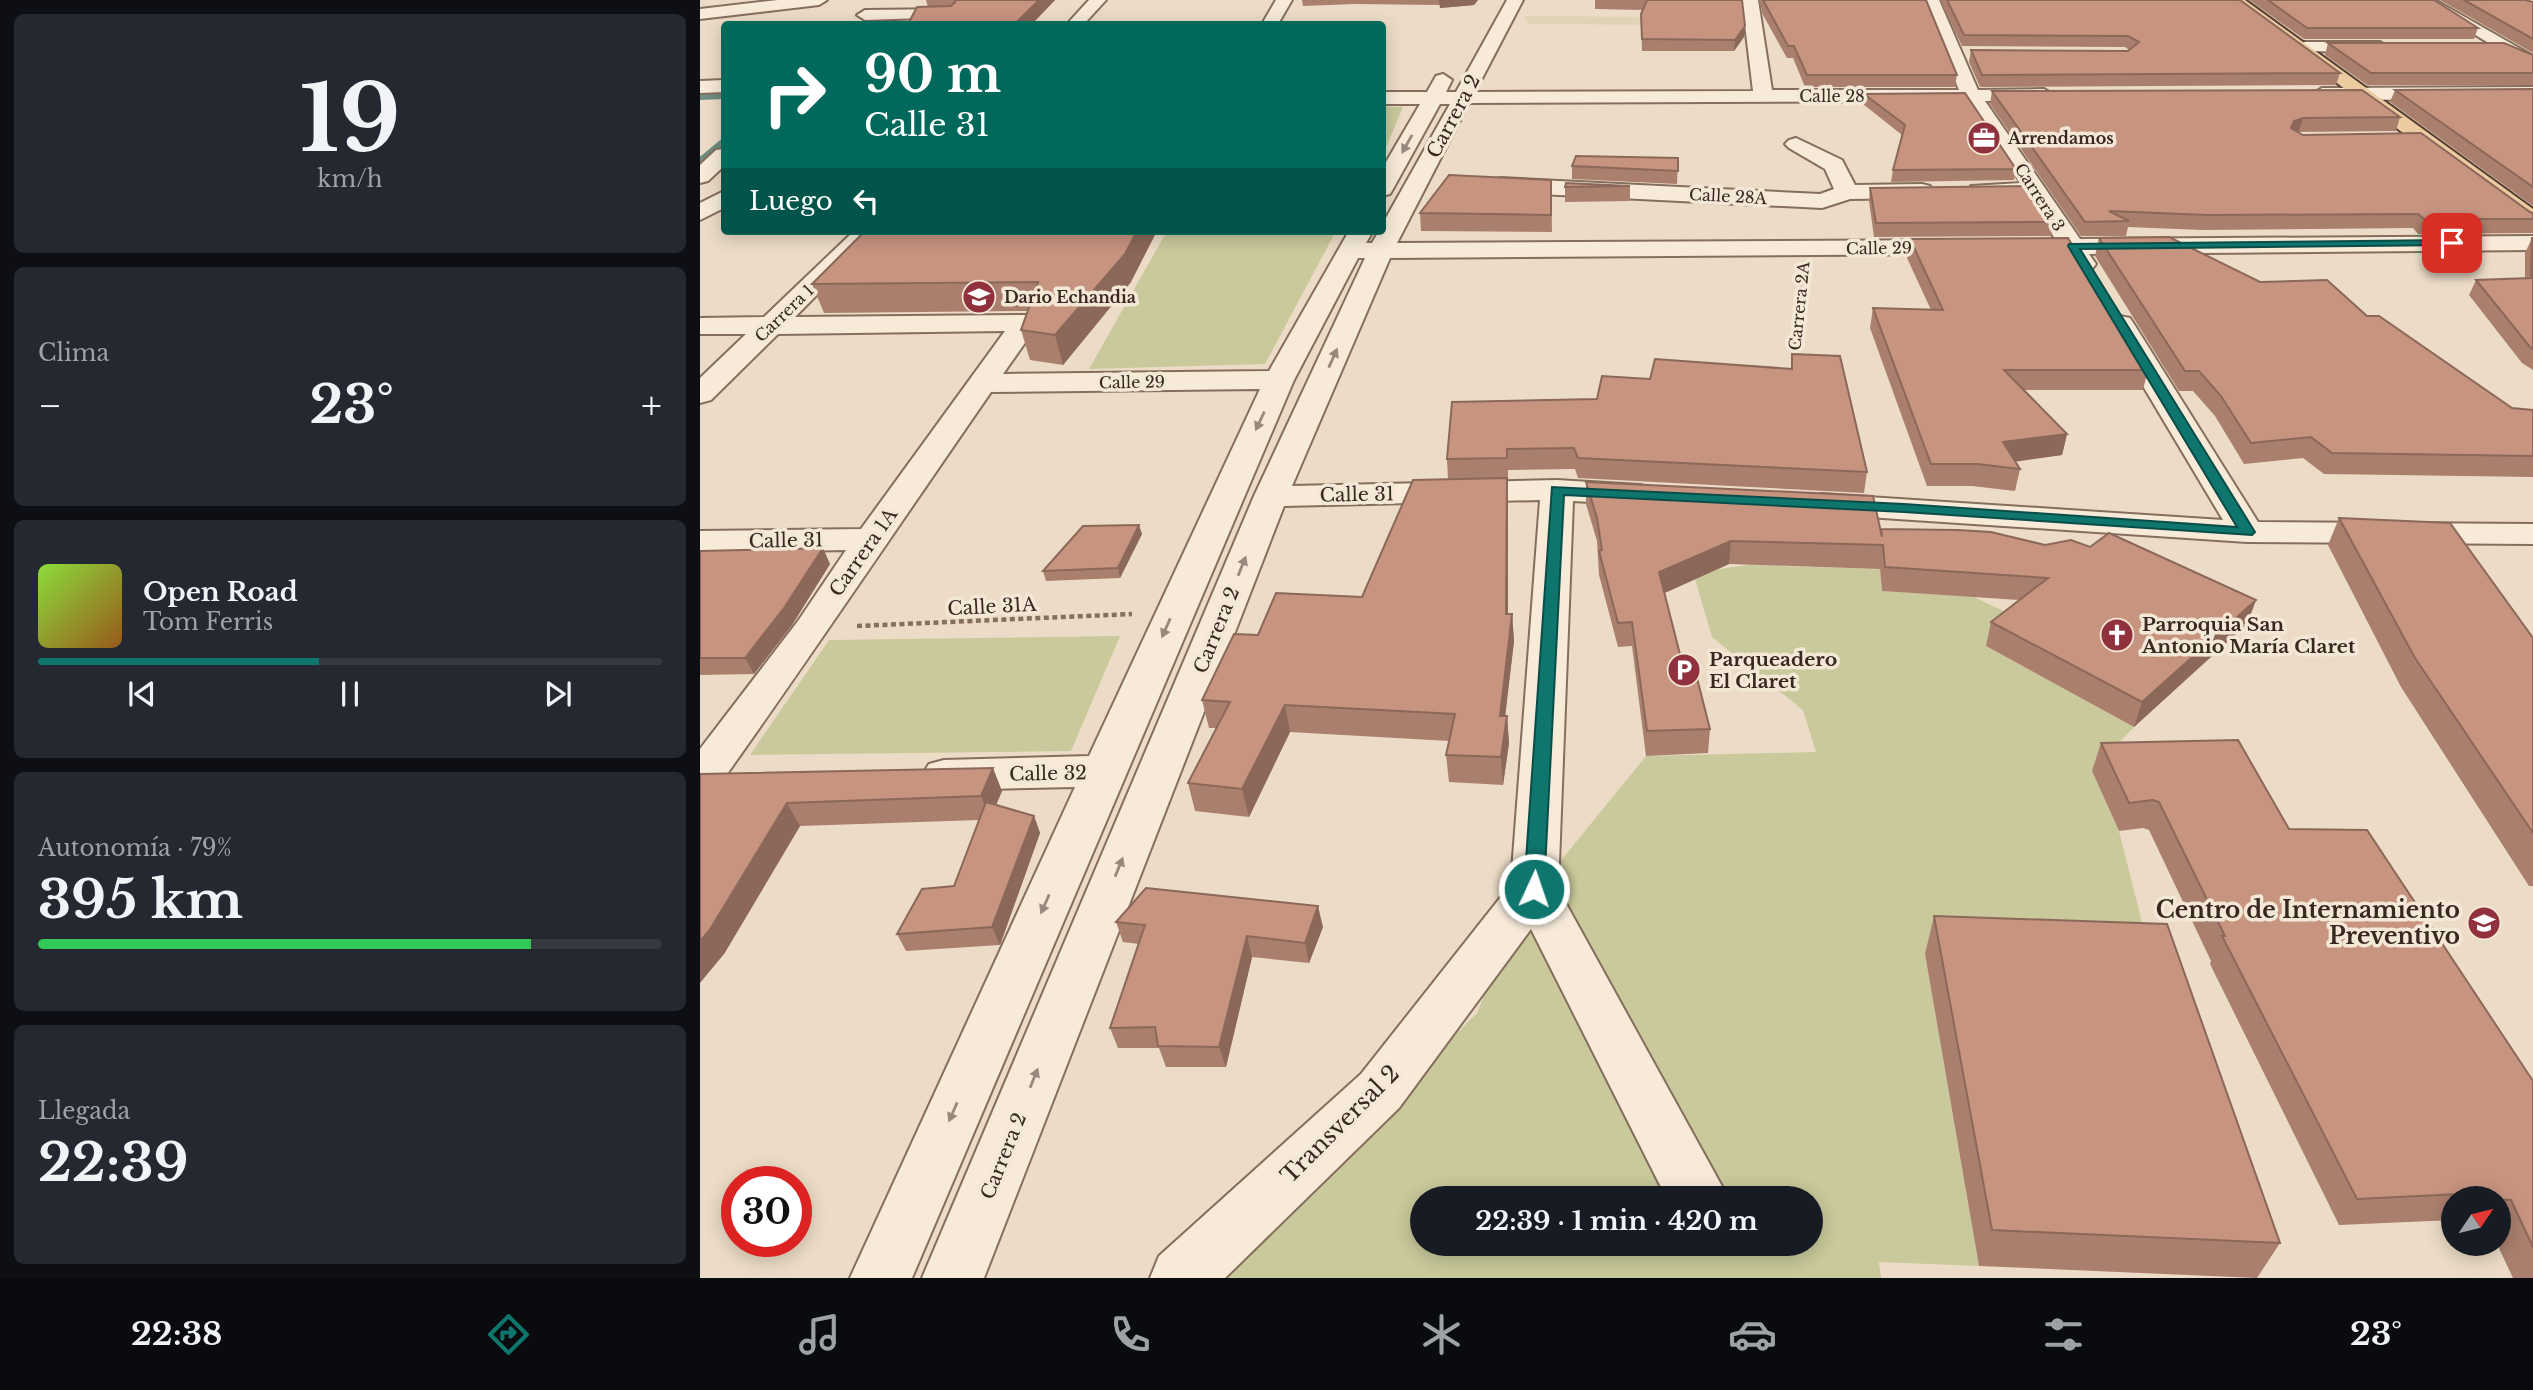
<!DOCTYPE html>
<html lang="es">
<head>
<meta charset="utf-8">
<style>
  :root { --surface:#171b24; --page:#242831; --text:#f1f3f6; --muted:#9ea1a6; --line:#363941; --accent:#0f766e }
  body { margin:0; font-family:"Libre Baskerville",serif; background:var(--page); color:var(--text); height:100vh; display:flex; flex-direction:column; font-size:26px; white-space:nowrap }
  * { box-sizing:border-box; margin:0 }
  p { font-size:23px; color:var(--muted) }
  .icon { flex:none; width:38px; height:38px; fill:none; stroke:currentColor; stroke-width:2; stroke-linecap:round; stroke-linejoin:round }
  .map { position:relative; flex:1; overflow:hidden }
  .side { display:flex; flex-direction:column; gap:14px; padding:14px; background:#0d0f14; width:700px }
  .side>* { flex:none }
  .top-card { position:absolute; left:21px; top:21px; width:665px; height:214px; border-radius:7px; box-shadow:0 4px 18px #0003; background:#00695c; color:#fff; overflow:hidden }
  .needle { width:46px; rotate:55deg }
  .buttons { position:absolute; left:1741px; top:1186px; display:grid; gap:14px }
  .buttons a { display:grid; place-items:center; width:70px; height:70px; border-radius:50%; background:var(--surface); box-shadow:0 4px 18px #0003; font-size:35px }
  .speed { position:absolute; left:21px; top:1166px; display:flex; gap:14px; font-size:35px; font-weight:700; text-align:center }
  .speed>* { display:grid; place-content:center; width:91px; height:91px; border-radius:50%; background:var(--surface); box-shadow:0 4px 18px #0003; line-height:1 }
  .speed .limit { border:10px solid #d22; background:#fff; color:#111 }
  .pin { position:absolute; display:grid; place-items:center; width:60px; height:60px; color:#fff; margin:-30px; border-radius:14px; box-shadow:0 4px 10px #0006 }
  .me { position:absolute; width:77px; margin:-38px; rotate:3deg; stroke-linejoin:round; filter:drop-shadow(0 0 5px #0008) }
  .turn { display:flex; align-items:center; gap:24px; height:147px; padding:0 28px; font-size:32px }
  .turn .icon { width:91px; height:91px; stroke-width:2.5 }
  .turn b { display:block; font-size:49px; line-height:60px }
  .then { display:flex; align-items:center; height:66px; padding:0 28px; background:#0003; gap:14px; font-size:26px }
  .big { font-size:52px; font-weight:700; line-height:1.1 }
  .side .widget { flex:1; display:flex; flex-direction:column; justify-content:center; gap:10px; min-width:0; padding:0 24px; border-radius:10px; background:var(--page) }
  .side .dial { align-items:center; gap:0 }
  .dial b { font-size:91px; line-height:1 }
  .song { display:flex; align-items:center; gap:21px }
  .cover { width:84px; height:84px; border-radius:10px; background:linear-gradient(135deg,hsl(90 70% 55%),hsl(30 70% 35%)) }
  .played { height:7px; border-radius:4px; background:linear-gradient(90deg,var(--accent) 45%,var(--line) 45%) }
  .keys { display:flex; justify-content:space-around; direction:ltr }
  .heat { display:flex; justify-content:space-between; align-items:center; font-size:38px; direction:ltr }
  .charge { height:10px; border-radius:5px; background:linear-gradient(90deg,#34c759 79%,var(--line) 0) }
  .trip { position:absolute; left:710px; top:1186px; width:413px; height:70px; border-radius:35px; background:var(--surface); box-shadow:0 4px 18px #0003; font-weight:700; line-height:70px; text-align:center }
  .dock { display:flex; height:112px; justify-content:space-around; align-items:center; background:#090b0e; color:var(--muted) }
  .dock .icon { width:49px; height:49px }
  .dock .active { color:var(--accent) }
  .dock b { font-size:32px; color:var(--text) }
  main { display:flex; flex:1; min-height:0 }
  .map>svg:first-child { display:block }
  .farmland { fill:#e1d4b5 }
  .green { fill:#c9c99b; fill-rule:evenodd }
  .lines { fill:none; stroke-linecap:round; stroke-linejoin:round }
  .stream-far1 { stroke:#6f8d82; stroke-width:6 }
  .stream { stroke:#6f8d82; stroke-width:8 }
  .minor-casing { stroke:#866e5d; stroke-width:4 }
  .major-casing { stroke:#543d31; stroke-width:4 }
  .path-far2 { stroke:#866e5d; stroke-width:2.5; stroke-dasharray:3.5 2; stroke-linecap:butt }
  .path-far1 { stroke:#866e5d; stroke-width:3.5; stroke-dasharray:4.5 2.5; stroke-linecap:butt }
  .path { stroke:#866e5d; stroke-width:4.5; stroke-dasharray:5 3.5; stroke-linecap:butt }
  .minor { fill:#f7ead9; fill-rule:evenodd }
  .major { fill:#eccba1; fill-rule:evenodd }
  .wall { fill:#ab7f6d }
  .shaded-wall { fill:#8b6859 }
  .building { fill:#c7947f; stroke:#8b6859; stroke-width:2 }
  .oneway { fill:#97897c }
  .route { fill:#0f766e; stroke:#0a4d48; stroke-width:2 }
  .labels { text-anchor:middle; stroke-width:7; stroke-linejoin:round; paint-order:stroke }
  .far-street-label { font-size:16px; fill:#372820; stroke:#f3e7d6 }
  .far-poi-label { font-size:16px; font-weight:bold; fill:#372820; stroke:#f3e7d6; text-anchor:start }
  .street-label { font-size:19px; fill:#372820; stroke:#f3e7d6 }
  .poi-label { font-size:19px; font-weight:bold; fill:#372820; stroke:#f3e7d6; text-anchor:start }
  .near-poi-label { font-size:23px; font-weight:bold; fill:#372820; stroke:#f3e7d6; text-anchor:end }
  .near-street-label { font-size:23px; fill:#372820; stroke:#f3e7d6 }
</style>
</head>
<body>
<main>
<section class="side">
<div class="widget dial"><b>19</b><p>km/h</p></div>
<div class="widget"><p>Clima</p>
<div class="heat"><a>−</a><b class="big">23°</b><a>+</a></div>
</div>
<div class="widget">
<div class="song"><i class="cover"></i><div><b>Open Road</b><p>Tom Ferris</p></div></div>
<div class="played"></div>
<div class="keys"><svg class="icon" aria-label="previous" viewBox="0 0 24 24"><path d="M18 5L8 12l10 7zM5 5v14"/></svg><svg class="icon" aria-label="pause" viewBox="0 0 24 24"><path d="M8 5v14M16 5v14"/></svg><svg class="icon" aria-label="next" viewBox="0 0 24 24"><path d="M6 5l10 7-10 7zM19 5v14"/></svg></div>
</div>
<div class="widget"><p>Autonomía · 79%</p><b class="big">395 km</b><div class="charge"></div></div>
<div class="widget"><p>Llegada</p><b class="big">22:39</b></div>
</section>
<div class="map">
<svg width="1833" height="1278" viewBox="0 0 1833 1278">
  <rect width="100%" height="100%" fill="#ecdcc7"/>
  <path class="farmland" d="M825,16L966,17L958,25L828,24Z"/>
  <path class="green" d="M683,107H703L683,154L682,107Z
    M467,231H636L565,364L389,369Z
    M1049,565L1180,569L1182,591L1274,597L1320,619L1286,646L1434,727L1392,771L1419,831L1452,962L1225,954L1279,1266L1179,1262L1181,1278H513L777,1013L818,913L946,756L1116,752L1103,710L1012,637L995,579L1019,569ZM723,1199H1111V1244H723Z
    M420,636L371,751L50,755L129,640Z"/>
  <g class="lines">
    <path class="stream-far1" d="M0,97L24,96"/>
    <path class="stream" d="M0,162L24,142"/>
    <defs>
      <path id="minor" d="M78,0H127L119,5L0,19V9Z
        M389,0H406L384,24H367Z
        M576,0H592L578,24H562Z
        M807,0H823L775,92L1053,91L1042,0H1058L1072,90H1259L1223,0H1239L1278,90L1344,89L1354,95L1344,101H1285L1380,239L1833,236V250L1389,254L1396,264L1392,269L1383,272L1374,269L1364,254L1312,252L1309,247L1312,242L1355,239L1330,197L1279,198L1271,196L1268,191L1271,186L1321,183L1266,101L769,103L697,243L1261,240L1270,242L1273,247L1270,252L1261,254L690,258L592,486L857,480L940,485L952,488L957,495L952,502L940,505L873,501L858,889L1029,1199H967L831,929L699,1108L525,1278H450L459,1256L661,1074L811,884L840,500L584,506L284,1278H222L554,496L665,258H658L594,380L212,1278H150L375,787L244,790L229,786L222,775L229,764L244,760L389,756L560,389L291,392C199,525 109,659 15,791L0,795V749L98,621L146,550L0,553V531L161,529L305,331L78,334L11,400L0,403V378L46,334H0V318L64,317L154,231H180L95,317L325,315L335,317L339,323L303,374L569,371L649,231H673L666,243H672L679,231H682V225L750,104H740L693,189L690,194L682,196V169L720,104H682V92H727L736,76L743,74L752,80L746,92H756Z
        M1716,0H1735L1833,56V69Z
        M249,9L257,14L255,17L165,20L157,15L165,10Z
        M1598,42H1680L1689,47L1680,52L1592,51L1589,47L1592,43Z
        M24,80V92L0,93V81Z
        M1833,87V99L1622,100L1612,94L1622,88Z
        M1096,138L1142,160L1155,185L1222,184L1230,186L1233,191L1230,196L1222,198L1150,199L1122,208L801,192L793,190L790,185L793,180L801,178L1120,194L1134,189L1125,169L1089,148L1085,144L1089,140Z
        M24,149V166L8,181L0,183V165L16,150Z
        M24,191V208L0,220V203Z
        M1420,316L1430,318L1434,324L1558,522L1833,524V544L1547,542L1122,514L1110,511L1105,504L1110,497L1122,494L1523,520L1406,324L1410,318Z"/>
      <path id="major" d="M1527,0H1545L1833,209V227L1825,225Z"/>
    </defs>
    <use href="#minor" class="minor-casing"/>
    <use href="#major" class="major-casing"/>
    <path class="path-far2" d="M1097,322L1102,278"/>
    <path class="path-far1" d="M1093,359L1097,320"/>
    <path class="path" d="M157,626L432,614"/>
    <use href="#minor" class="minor"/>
    <use href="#major" class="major"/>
  </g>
  <path class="wall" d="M226,0H355L332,24H208L228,7Z
    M602,0H778L774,5L740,8V5L655,4L603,6Z
    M895,0H1042L1044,37L1034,51H942L941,14L943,10L895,9Z
    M1059,0H1226L1257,75L1255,87H1105L1093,58H1087L1063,15Z
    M1240,0H1540L1640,73L1636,85L1280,87L1269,62L1271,50L1428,51L1429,50L1425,47L1262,46Z
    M1549,0H1734L1778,28L1774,39H1604Z
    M1740,0H1825L1833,2V53Z
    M1628,43L1833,55V85H1667L1625,55Z
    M1833,89V206L1690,102L1695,90Z
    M1292,91L1700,117L1696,131L1597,132L1603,135L1833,213V233L1718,234L1713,228L1502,230L1428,227L1426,236H1381L1290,104Z
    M1164,94L1316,169L1314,180L1191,182L1193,170L1202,135L1163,104Z
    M978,158L977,184L872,179V166Z
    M851,180L852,232L721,231L720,213Z
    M930,186V201L865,202V187Z
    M1170,188L1354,222L1351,236L1174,237L1169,201Z
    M1399,238L1560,282L1667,316L1812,408L1833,410V477L1624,474L1603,458L1544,464L1515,416L1493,391H1479L1395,256Z
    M1832,238H1833V370L1822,363L1769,295L1776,280L1825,279V253Z
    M1210,239L1448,370L1443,390H1325L1367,434L1362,455L1315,461L1320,469L1315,491L1272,486H1227L1170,328L1173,308L1231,310L1207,258Z
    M431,282L363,365L330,360L321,330L328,311L124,313L112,284Z
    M1092,354L1167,472L1164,493L878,478L875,469L808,470V478L807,479L808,503V614H812L814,641L805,716H807L809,743L803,785L749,782L746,755L749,741L590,732L549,817L495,811L488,783L516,728H509L502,700L558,635L662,597L748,479L747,459L950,379L1091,368Z
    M886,482L1181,531L1556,600L1547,624L1434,727L1286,646L1291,622L1319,600L1182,591L1180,569L1029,564L964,593L986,678L1010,729L1008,753L946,756L932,646L918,647L899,575L897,541L886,504Z
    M1639,518L1833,638V886H1829L1701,687L1628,545Z
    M442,534L420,578L346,581L343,571Z
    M0,551L130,564L92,625L54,674L0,675Z
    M1401,743L1589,829L1833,1081V1278H1813L1797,1244H1799V1199H1754V1220L1639,1225L1510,964L1511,961L1449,830L1443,828L1419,831L1392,771Z
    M0,774L302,791L296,805L334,816L340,833L300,945L206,951L197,934L254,886L279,820L100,826L24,954Z
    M1234,916L1580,1243L1557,1278L1279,1266L1225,954Z
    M416,922L623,927L609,963L552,957L526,1067H466L459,1048H418L410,1028L439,944L423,942Z"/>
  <path class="shaded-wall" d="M339,0H355L332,24H315Z
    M739,0H778L774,5L740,8Z
    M1045,26L1044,37L1034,51L1035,40Z
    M1603,118L1599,131L1590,134L1594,121Z
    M437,231H457L431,282L363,365L355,335Z
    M1367,434L1362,455L1299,464L1303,442Z
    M807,478L808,503V641L806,614Z
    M439,525L442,534L420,578L418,568Z
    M1031,541L1029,564L958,596L959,572Z
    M123,548L130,564L92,625L54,674L45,658Z
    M1556,600L1547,624L1434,727L1442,702Z
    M812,614L814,641L802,743L800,716Z
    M585,705L590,732L549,817L542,789Z
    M807,716L809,743L803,785L801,757Z
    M293,768L302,791L290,819L281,796Z
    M87,803L100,826L24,954L0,983V941Z
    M334,816L340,833L300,945L292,927Z
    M618,906L623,927L609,963L605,943Z
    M547,936L552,957L526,1067L519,1047Z"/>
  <path class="building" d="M255,0H339L315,24H208L217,7L251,6L255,2Z
    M947,0H1042L1045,26L1035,40L942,39L941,14Z
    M1063,0H1226L1257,75H1107L1094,46H1088Z
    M1247,0H1540L1640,73L1282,75L1271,50L1428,51L1439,42L1428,36L1264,35Z
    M1568,0H1734L1778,28H1607Z
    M1764,0H1825L1833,2V39Z
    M1628,43H1804L1833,55V73H1671Z
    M1833,89V187L1695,90Z
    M1662,90L1700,117L1603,118L1594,121L1591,128L1603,135L1721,133L1830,212L1833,213V219H1724L1718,214L1507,215L1409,211L1429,221L1385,222L1292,91Z
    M1265,93L1316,169L1193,170L1205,125L1164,94Z
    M876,156L978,158V171L872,166Z
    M749,175L851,180V215L720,213Z
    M866,183L930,186L865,187Z
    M1329,186L1354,222L1176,223L1170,188Z
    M165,231H437L425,254L355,335L321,330L338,282L112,284Z
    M1469,237L1560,282L1627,280L1667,316H1679L1812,408L1833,410V456L1632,453L1611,437L1551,443L1521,396L1499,371H1485L1399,238Z
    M1368,238L1448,370H1304L1367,434L1303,442L1320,469L1277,464H1231L1173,308L1243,310L1210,239Z
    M1832,238H1833V349L1830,347L1776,280L1831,278Z
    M1092,354L1140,356L1167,472L878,458L874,448L807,449V458L747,459L752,402L897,399L902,376L950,379L955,359L1092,369Z
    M807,478L806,614H812L800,716H807L801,757L746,755L755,714L585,705L542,789L488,783L530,702L502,700L534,634L558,635L576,593L662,597L713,480Z
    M886,482L1173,496L1182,537L1181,529L1258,530L1291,532L1345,545L1371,540L1390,547L1409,533L1556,600L1442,702L1291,622L1348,578L1185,567L1183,545L1031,541L959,572L986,678H997L1010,729L947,731L932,622L918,623L899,551L902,550L897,518Z
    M1639,518L1750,523L1833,638V833L1715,658Z
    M439,525L418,568L343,571L383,526Z
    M123,548L84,608L45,658H0V551Z
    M1538,740L1589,829L1667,830L1833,1081V1247L1811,1200L1783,1199L1780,1193L1657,1199L1522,936H1525L1459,802L1453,800L1429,803L1401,743Z
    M293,768L281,796L87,803L9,931L0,941V774Z
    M286,802L334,816L292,927L197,934L222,889L254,886Z
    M446,888L618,906L605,943L547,936L519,1047L458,1046L455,1027L410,1028L445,925L416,922Z
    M1234,916L1467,924L1580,1243L1292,1230Z"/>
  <defs><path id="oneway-solid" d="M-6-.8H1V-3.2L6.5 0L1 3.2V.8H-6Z" transform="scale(1.75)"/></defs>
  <g class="oneway">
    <use href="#oneway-solid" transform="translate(707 144) rotate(119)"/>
    <use href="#oneway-solid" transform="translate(633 358) rotate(-66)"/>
    <use href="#oneway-solid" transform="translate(560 421) rotate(115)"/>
    <use href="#oneway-solid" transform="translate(542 566) rotate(-68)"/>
    <use href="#oneway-solid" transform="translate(466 628) rotate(114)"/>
    <use href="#oneway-solid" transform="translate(419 867) rotate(-68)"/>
    <use href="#oneway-solid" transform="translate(345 904) rotate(114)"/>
    <use href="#oneway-solid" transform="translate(334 1078) rotate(-68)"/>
    <use href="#oneway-solid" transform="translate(253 1112) rotate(114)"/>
  </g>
  <path class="route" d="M1752,240L1757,243L1755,245L1380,249L1555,532L1552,535L1204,512L864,495L844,889L841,894L834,897L827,894L824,889L852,487L1204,504L1537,527L1368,246L1369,244Z"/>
  <defs>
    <symbol id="office-disc" viewBox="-11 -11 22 22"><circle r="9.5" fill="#91313e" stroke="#f3e7d6"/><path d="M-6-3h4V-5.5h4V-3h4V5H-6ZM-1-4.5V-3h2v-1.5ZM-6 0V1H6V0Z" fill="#fff"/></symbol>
    <symbol id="school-disc" viewBox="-11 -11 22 22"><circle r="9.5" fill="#91313e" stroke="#f3e7d6"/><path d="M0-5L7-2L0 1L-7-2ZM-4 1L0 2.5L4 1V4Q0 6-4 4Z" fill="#fff"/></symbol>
    <symbol id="church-disc" viewBox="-11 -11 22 22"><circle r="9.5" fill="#91313e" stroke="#f3e7d6"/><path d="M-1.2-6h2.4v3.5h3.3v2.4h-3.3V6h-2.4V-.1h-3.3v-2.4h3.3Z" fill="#fff"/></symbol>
    <symbol id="parking-disc" viewBox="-11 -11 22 22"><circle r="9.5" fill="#91313e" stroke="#f3e7d6"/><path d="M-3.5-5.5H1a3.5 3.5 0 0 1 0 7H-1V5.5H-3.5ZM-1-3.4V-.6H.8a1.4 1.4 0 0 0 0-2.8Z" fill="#fff"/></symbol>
    <symbol id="university-disc" viewBox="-11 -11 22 22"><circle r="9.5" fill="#91313e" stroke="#f3e7d6"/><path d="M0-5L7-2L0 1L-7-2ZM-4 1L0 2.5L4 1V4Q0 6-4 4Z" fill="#fff"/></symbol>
  </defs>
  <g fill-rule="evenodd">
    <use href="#office-disc" x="1265" y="119" width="38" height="38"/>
    <use href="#school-disc" x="260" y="278" width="38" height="38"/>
    <use href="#church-disc" x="1398" y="616" width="38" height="38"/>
    <use href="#parking-disc" x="965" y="651" width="38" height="38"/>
    <use href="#university-disc" x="1765" y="904" width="38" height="38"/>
  </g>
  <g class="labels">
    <g class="far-street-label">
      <text x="1132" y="102">Calle 28</text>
      <text transform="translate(1028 196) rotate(3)" y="6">Calle 28A</text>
      <text transform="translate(1340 197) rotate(57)" y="6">Carrera 3</text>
      <text transform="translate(1179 248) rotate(-1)" y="6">Calle 29</text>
      <text transform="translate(1099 306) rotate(-84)" y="6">Carrera 2A</text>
      <text transform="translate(84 313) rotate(-44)" y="6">Carrera 1</text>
      <text transform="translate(432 382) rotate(-1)" y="6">Calle 29</text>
    </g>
    <g class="far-poi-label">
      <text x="1308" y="144">Arrendamos</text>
      <text x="304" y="303">Dario Echandia</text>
    </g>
    <g class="street-label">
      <text transform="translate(753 116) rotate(-62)" y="7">Carrera 2</text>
      <text transform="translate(657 494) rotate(-1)" y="7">Calle 31</text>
      <text transform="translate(86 540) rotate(-1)" y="7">Calle 31</text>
      <text transform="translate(163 552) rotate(-55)" y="7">Carrera 1A</text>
      <text transform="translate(292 606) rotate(-3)" y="7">Calle 31A</text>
      <text transform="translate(516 630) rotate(-68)" y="7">Carrera 2</text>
      <text transform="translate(348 773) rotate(-1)" y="7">Calle 32</text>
      <text transform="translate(303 1156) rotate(-68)" y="7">Carrera 2</text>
    </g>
    <g class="poi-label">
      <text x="1442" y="631">Parroquia San<tspan x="1442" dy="22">Antonio María Claret</tspan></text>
      <text x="1009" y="666">Parqueadero<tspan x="1009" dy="22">El Claret</tspan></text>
    </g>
    <g class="near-poi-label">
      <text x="1760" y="918">Centro de Internamiento<tspan x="1760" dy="26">Preventivo</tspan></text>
    </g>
    <g class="near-street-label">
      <text transform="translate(640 1124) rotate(-45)" y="8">Transversal 2</text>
    </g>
  </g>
</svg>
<div class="buttons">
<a><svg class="needle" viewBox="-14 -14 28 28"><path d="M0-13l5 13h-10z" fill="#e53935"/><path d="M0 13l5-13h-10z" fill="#9ea1a6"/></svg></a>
</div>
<div class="speed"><div class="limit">30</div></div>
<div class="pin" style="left:1752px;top:243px;background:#d93025"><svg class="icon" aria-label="arrive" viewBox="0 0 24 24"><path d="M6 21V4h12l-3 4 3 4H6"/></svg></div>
<svg class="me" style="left:834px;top:889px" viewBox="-20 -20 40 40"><circle r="17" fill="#0f766e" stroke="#fff" stroke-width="3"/><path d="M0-11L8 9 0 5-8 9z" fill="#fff"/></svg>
<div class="trip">22:39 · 1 min · 420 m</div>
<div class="top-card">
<div class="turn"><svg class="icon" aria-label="right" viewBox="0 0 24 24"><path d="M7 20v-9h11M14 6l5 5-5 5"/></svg><div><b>90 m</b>Calle 31</div></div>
<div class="then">Luego<svg class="icon" aria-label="left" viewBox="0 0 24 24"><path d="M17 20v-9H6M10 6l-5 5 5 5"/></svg></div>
</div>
</div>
</main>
<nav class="dock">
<b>22:38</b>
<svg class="icon active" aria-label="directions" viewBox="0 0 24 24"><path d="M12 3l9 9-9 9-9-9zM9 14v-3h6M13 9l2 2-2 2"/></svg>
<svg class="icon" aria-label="music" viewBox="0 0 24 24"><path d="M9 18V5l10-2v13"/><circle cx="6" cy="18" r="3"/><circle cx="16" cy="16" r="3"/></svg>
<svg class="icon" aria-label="phone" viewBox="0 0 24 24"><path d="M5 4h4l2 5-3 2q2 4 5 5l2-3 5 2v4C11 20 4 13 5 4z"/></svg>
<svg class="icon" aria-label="climate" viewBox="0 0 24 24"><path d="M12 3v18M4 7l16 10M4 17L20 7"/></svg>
<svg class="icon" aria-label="car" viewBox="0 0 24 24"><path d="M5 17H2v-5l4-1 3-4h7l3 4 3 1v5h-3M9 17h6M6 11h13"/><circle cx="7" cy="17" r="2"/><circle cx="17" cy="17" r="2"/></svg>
<svg class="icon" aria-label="filters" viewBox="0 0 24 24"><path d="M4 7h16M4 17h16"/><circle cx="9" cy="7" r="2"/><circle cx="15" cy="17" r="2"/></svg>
<b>23°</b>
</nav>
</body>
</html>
